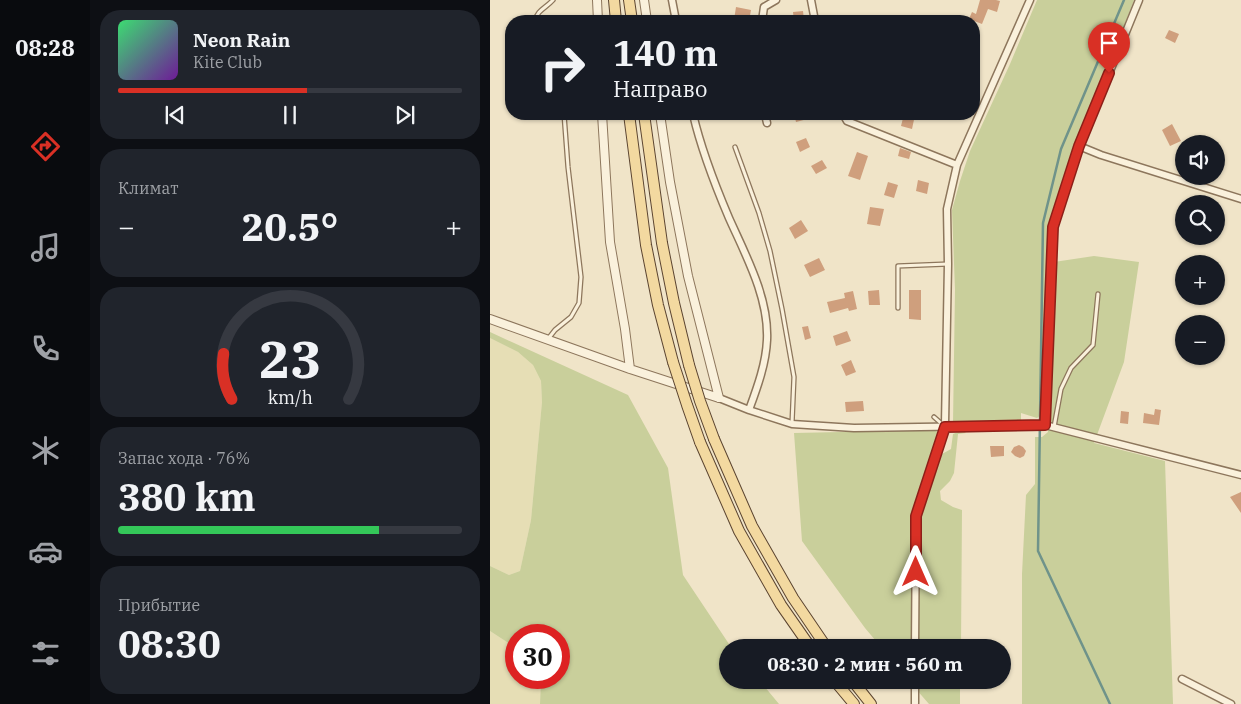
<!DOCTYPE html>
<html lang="ru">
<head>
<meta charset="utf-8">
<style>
  :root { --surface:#171b24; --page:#20242c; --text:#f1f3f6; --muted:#9ea1a6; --line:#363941; --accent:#d93025 }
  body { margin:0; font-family:"IBM Plex Serif",serif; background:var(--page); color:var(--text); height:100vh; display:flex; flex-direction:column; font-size:19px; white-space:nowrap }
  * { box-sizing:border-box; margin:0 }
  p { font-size:16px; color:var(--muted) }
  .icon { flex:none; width:28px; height:28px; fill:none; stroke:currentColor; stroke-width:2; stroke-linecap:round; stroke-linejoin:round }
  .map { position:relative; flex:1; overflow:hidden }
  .panel { display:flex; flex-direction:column; gap:10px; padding:10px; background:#0d0f14; width:400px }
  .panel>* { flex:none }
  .hud { position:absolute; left:15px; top:15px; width:475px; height:105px; border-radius:20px; box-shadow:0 1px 4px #0004; background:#171b24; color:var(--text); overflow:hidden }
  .controls { position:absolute; left:685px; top:135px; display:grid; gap:10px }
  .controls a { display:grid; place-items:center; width:50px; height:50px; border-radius:50%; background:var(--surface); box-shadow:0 1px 4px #0004; font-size:25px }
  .speed { position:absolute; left:15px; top:624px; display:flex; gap:10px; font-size:25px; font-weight:700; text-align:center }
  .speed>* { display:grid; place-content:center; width:65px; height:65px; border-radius:50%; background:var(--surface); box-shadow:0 1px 4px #0004; line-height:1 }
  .speed .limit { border:8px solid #d22; background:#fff; color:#111 }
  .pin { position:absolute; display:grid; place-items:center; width:42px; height:42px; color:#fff; margin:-51px -21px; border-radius:50% 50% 50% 0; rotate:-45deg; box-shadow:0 0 5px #0007 }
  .pin .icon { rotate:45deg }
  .me { position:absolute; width:55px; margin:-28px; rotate:0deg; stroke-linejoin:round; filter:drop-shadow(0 0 4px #0008) }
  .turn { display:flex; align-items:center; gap:18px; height:105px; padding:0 25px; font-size:22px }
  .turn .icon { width:65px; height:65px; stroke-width:2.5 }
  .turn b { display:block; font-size:35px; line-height:42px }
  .big { font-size:38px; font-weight:800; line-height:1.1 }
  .panel .widget { flex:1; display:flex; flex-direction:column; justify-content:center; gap:8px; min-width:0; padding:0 18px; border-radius:20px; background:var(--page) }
  .panel .dial { align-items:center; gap:0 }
  .dial svg { height:130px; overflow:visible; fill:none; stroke:var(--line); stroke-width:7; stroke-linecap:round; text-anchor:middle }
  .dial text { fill:var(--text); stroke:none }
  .song { display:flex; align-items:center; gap:15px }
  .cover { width:60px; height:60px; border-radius:8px; background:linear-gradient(135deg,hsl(140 70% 55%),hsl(280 70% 35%)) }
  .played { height:5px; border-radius:2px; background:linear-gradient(90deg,var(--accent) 55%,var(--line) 55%) }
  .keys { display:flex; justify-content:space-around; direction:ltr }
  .heat { display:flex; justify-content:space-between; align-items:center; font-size:28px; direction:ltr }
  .charge { height:8px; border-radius:4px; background:linear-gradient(90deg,#34c759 76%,var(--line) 0) }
  .trip { position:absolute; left:229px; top:639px; width:292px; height:50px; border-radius:25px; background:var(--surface); box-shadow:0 1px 4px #0004; font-weight:800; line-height:50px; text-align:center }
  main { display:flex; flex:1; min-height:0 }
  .tab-bar { display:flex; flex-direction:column; width:90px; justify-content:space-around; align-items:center; background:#090b0e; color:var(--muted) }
  .tab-bar .icon { width:35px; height:35px }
  .tab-bar .active { color:var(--accent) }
  .tab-bar b { font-size:22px; color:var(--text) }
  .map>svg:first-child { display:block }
  .farmland { fill:#e6deb5 }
  .green { fill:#c9cf9b }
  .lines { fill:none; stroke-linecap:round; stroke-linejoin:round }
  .stream { stroke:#6f938a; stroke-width:2.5 }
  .building { fill:#cf9f7d }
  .service-casing { stroke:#8d765c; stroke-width:5.5 }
  .minor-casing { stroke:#8d765c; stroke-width:9 }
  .tertiary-casing { stroke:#8d765c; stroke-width:10 }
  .primary-casing { stroke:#5b4430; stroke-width:12 }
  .service { stroke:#faf1dc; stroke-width:3 }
  .minor { stroke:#faf1dc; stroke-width:6 }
  .tertiary { stroke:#faf1dc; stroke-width:8 }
  .primary { stroke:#f3d9a0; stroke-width:10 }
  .primary-bridge-casing { stroke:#5b4430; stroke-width:12; stroke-linecap:butt }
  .primary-bridge { stroke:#f3d9a0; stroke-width:10 }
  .route-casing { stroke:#8d1f18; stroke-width:12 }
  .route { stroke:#d93025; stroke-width:9 }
</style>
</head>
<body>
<main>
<nav class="tab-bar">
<b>08:28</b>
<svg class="icon active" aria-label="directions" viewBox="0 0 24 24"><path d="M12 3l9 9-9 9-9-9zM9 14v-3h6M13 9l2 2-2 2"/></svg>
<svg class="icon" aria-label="music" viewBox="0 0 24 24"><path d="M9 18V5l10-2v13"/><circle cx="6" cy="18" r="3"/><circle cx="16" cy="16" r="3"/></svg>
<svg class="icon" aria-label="phone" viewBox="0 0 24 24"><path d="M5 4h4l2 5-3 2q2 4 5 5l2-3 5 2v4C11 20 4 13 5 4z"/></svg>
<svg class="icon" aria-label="climate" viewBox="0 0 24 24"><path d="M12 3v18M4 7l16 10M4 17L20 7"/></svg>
<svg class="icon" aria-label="car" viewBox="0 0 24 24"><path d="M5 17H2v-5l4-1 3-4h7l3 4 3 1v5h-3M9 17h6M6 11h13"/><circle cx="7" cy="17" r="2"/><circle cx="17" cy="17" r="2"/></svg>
<svg class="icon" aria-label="filters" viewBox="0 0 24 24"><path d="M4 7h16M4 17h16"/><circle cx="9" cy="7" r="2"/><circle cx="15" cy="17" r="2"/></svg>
</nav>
<section class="panel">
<div class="widget">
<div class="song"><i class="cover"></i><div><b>Neon Rain</b><p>Kite Club</p></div></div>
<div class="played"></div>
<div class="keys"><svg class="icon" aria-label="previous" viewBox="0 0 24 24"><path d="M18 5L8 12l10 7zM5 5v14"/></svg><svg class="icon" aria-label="pause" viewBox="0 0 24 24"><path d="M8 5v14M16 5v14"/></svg><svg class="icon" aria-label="next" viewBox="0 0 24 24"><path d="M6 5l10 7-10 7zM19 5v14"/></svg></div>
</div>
<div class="widget"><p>Климат</p>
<div class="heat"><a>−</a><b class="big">20.5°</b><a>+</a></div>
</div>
<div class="widget dial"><svg viewBox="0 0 100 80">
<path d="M14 69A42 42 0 1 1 86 69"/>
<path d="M14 69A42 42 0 0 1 9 41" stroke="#d93025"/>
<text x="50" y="56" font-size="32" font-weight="700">23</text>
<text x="50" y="72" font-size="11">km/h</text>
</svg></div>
<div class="widget"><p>Запас хода · 76%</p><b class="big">380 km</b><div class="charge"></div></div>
<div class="widget"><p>Прибытие</p><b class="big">08:30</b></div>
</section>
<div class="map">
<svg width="751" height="704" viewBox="0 0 751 704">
  <rect width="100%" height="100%" fill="#f0e4c8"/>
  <path class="farmland" d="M0,338L28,352L43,365L51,381L52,402L41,520L30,571L19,575L0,566Z
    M0,631L26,648V678H51L50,704H0Z"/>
  <path class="green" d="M547,0H644L587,145L560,226L553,413L547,418L531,413V421H491L481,424L463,423L465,290L462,210L470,181L480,151L520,64Z
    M604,256L649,262L634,362L604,443L675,461L683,704H532V574L536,495L545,484V437H552L558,432L560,347L564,262Z
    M0,332L138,395L178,468L193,575L241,647L238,648V680H269L289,704H50L51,678H69V635H26V648L0,631V566L19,575L30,571L41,520L52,402L51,381L43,365L28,352L0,338Z
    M444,430L450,433L444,453L452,454L461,449L463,434L473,430L476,433L468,434L464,473L460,481L450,491L451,500L463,507L472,510L471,647H391L375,628L312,541L304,433Z
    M418,680H470V704H439Z"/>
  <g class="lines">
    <path class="stream" d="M620,704L548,551L553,223L571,149L634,0"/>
  </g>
  <path class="building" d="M490,0H506L510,1L507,12L498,9L492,24L479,19L482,12L486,14Z
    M246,7L261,10L259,21L244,20Z
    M313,11L314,20L304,21L303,12Z
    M679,30L689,34L685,43L675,38Z
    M304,114H328L329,116L306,122Z
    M414,114L425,115L422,129L411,126Z
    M682,124L691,141L680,146L672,130Z
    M316,138L320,147L310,152L306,142Z
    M410,148L421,152L419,159L408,156Z
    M367,152L378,156L370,180L358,176Z
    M332,160L337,168L326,174L321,166Z
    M428,180L439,183L437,194L426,191Z
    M398,182L408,185L404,198L394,195Z
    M380,207L394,209L390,226L377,224Z
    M311,220L318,231L305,239L299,228Z
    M329,258L335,270L320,277L314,265Z
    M389,290L390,305H379L378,291Z
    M419,290H431V320L419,319Z
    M363,291L367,309L359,311L358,308L340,313L337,302L355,298L354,293Z
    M318,326L321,338L315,340L312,327Z
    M357,331L361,341L346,346L343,336Z
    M361,360L366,372L356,376L351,365Z
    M373,401L374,411L356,412L355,402Z
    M665,409L671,410L669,425L653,423L654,413L664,415Z
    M631,411L639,412L638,424L630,423Z
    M529,445L533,447L536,451L534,456L530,458L525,456L521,452L524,447Z
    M500,446H514V456L501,457Z
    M751,492V513L740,497Z"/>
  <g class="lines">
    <defs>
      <path id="service" d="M45,21C47,10 56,8 63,0
        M245,147L269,213L280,251L292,309L304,377L302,423
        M408,308V266L458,264
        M58,339L65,330L81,317L89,303L91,277L78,167L74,114
        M444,417L453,425
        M564,427L571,389L581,368L603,345L608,294"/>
      <path id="minor" d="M182,0L186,21
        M321,0L325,21
        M272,21L274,7L286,0
        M203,114C211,149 225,185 239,218C256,256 279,298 277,340C276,364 267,388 259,410
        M275,114L277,123
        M353,114L357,121L467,165
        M589,146L611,155L751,199
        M229,398L259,410L302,424L364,428L555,425L751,475
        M555,425L563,227L589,147L649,0
        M425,648L426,516L455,424L458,264L457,209L467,165L540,0
        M692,679L741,704
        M425,703V680"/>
      <path id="tertiary" d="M107,0L108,21
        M154,0L157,21
        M112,114L120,242L135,329L140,369
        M170,114L180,182L198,276L229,398
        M0,319L140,369L229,398"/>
      <path id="primary" d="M124,0L126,21
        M139,0L142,21
        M139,114L156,245L168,305L183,362
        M154,114L172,243L184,303L199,365
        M224,439L262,526L303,598L337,648
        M210,442L249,531L291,605L321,648
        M344,680L364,704
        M362,680L381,704"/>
    </defs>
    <use href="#service" class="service-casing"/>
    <use href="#minor" class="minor-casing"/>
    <use href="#tertiary" class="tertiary-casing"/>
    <use href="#primary" class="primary-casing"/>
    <use href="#service" class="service"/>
    <use href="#minor" class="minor"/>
    <use href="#tertiary" class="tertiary"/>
    <use href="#primary" class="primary"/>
    <defs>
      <path id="primary-bridge" d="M183,362L197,405L210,442
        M199,365L210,401L224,439"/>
    </defs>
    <use href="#primary-bridge" class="primary-bridge-casing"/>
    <use href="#primary-bridge" class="primary-bridge"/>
  </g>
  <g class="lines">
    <defs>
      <path id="route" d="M426,572V516L455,427L555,425L563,227L589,146L619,73"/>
    </defs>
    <use href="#route" class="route-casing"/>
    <use href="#route" class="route"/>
  </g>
</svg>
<div class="controls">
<a><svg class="icon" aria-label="sound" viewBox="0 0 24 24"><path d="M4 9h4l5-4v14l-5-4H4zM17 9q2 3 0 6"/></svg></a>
<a><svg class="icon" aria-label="search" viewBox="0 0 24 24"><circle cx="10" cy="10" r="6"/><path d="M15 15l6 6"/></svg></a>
<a>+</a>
<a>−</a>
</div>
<div class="speed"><div class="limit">30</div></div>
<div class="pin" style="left:619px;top:73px;background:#d93025"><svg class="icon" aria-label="arrive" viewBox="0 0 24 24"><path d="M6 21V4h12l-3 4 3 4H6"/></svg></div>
<svg class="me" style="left:426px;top:572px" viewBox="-20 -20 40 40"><path d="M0-17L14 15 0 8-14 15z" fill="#d93025" stroke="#fff" stroke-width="4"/></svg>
<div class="trip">08:30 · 2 мин · 560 m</div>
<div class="hud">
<div class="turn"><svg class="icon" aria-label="right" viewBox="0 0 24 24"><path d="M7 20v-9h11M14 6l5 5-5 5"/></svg><div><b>140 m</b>Направо</div></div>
</div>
</div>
</main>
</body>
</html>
